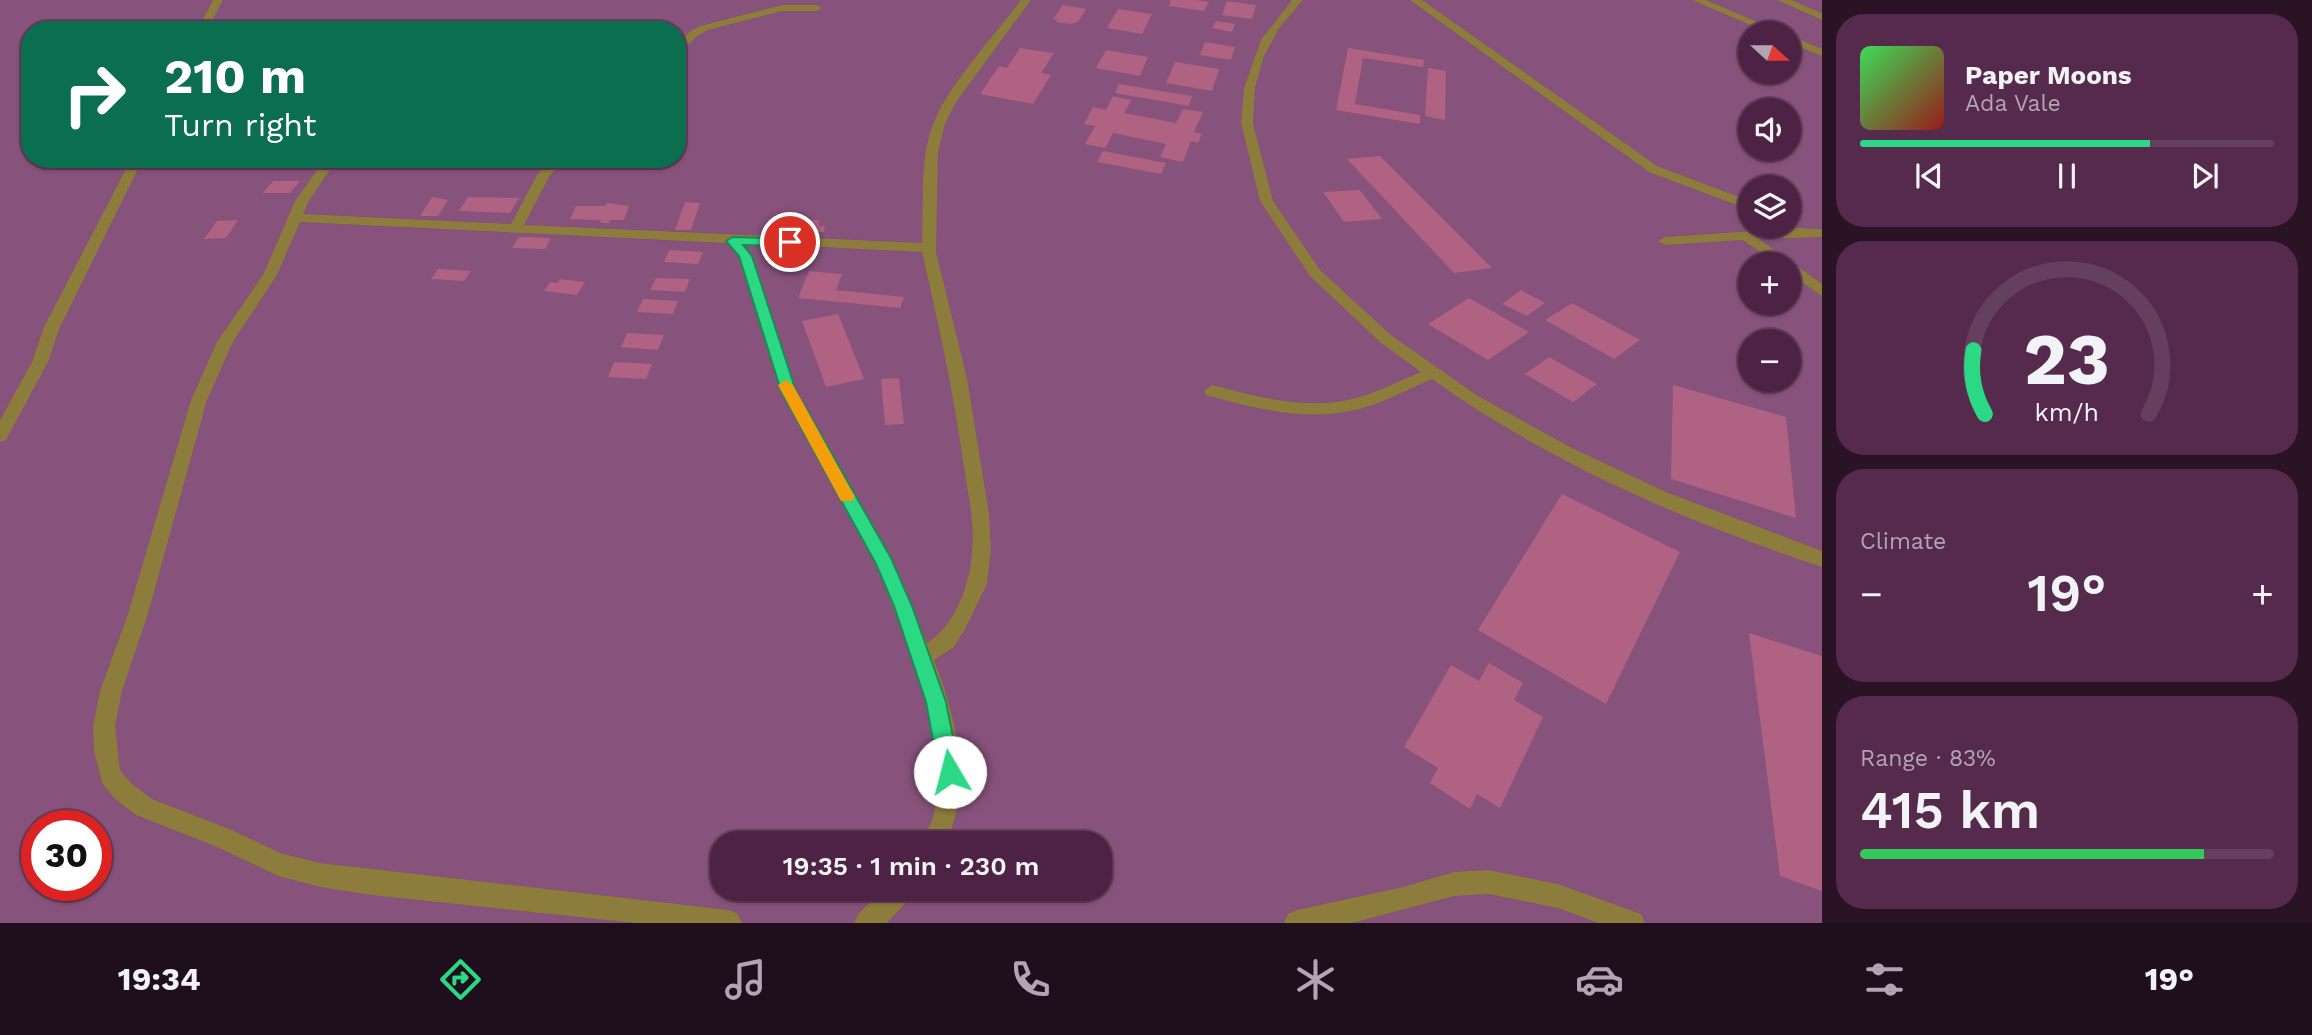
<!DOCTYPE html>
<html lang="en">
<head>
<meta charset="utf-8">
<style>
  :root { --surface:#4e2245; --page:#552a4c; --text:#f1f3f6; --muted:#b3a4b3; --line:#653f5e; --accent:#2bd884 }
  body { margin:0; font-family:"Work Sans",sans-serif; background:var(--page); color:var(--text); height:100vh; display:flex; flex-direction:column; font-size:26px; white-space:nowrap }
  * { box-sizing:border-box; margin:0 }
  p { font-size:23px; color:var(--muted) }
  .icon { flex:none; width:38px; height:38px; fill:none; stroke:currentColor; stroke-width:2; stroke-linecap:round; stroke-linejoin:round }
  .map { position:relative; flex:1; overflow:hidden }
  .sheet { display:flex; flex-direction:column; gap:14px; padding:14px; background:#2b1326; width:490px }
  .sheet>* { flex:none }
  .guide { position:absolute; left:21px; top:21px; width:665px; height:147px; border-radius:28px; box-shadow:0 2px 5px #0004,0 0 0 2px var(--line); background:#0b6e4f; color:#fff; overflow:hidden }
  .needle { width:46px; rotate:111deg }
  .buttons { position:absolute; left:1738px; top:21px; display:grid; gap:14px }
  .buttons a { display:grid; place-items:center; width:63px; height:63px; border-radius:50%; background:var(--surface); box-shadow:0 2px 5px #0004,0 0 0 2px var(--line); font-size:35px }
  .speed { position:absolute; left:21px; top:810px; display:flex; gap:14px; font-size:35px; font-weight:700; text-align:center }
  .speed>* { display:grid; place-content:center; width:91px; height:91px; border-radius:50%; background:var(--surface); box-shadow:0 2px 5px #0004,0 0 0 2px var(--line); line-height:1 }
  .speed .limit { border:10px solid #d22; background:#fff; color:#111 }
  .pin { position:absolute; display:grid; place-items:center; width:60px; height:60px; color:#fff; margin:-30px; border:4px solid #fff; border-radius:50%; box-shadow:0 2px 7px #0007 }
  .me { position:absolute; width:77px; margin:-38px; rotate:352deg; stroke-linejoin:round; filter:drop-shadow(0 0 5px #0008) }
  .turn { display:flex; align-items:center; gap:24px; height:147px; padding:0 28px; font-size:32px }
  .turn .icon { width:91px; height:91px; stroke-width:2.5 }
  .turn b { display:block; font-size:49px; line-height:60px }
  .big { font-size:52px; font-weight:600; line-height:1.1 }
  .sheet .tile { flex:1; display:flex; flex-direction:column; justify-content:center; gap:10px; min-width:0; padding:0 24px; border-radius:28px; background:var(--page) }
  .sheet .dial { align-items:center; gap:0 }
  .dial svg { height:182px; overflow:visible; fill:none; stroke:var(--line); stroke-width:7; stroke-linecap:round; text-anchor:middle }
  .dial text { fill:var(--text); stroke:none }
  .song { display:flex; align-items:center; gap:21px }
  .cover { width:84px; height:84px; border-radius:10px; background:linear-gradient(135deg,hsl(130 70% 55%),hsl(0 70% 35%)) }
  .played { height:7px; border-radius:4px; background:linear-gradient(90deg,var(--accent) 70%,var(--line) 70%) }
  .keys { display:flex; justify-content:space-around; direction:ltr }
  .heat { display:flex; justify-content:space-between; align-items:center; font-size:38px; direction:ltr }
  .charge { height:10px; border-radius:5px; background:linear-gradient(90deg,#34c759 83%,var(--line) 0) }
  .trip { position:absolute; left:710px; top:831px; width:402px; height:70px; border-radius:28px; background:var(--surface); box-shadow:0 2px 5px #0004,0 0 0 2px var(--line); font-weight:600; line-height:70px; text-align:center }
  .tabs { display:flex; height:112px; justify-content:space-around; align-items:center; background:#1f0e1c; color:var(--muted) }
  .tabs .icon { width:49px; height:49px }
  .tabs .on { color:var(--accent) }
  .tabs b { font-size:32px; color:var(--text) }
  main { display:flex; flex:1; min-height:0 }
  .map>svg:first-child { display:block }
  .green { fill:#87527b; fill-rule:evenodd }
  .building { fill:#af6281 }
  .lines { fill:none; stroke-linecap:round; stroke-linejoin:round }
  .minor-casing { stroke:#834d77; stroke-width:1 }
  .minor { fill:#8d7d3c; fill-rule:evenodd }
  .route { fill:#2bd884; stroke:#1c8c56; stroke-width:2 }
  .slow { fill:#f59e0b }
</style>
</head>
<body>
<main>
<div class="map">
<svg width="1822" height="923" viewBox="0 0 1822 923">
  <rect width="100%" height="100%" fill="#682d5c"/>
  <path class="green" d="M0,0H1822V923H0ZM30,30H677V159H30ZM1750,33H1788V72H1750ZM1750,110H1788V149H1750ZM1750,187H1788V226H1750ZM1750,264H1788V303H1750ZM1750,341H1788V380H1750ZM37,826H96V886H37ZM723,844H1101V889H723Z"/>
  <path class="building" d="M1171,0H1196L1209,2L1204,11L1169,6Z
    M1227,1L1256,5L1252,19L1222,15Z
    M1063,5L1086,9L1078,22L1071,24L1056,22L1058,20L1053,19Z
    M1118,9L1152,14L1142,34L1107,28Z
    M1216,21L1235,24L1232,32L1212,28Z
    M1205,42L1235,47L1231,60L1200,55Z
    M1020,48L1054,53L1041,73L1051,75L1033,104L980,94L999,66L1007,68Z
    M1348,48L1424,60L1423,67L1363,58L1355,104L1420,115V124L1336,110Z
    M1106,50L1148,57L1140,76L1096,68Z
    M1175,62L1219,69L1212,91L1166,83Z
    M1428,68L1446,71L1445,120L1425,116Z
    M1119,84L1192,96L1189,106L1115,93Z
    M1113,96L1131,100L1124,113L1176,123L1183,109L1203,112L1194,132L1202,134L1198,143L1191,141L1183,162L1160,157L1166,144L1113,133L1105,148L1085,144L1095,126L1084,124L1093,107L1106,110Z
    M1103,151L1166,163L1161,174L1097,162Z
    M1380,156L1492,268L1454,273L1347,159Z
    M273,181H300L290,193H263Z
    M1360,190L1382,219L1344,222L1323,192Z
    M432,197L448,200L438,216H420Z
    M468,197L519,198L510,213L459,211Z
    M685,202L700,203L691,230H675Z
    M607,203L629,206L624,220H610L609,223H600L601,220L570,219L576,206H605Z
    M238,220L226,238L204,239L217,221Z
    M805,220H819V226H825L824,232H804Z
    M519,237L551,238L545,249L512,248Z
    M669,250L703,252L698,264L664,262Z
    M438,269L471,271L464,281L431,279Z
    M809,271L842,274L836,290L904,297L900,308L798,298Z
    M656,278L690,279L685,292L650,290Z
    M560,279L585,282L577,295L544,291L550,282L557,283Z
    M1521,290L1545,303L1527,316L1502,304Z
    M1469,298L1529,332L1488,360L1428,324Z
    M643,299L678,301L673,314L637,312Z
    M1572,303L1640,340L1614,359L1545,320Z
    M838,314L864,379L826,387L802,321Z
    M627,333L664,335L658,350L621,347Z
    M1549,357L1597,384L1573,402L1525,374Z
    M614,362L652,364L646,379L608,377Z
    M899,378L904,424L885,425L881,379Z
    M1673,385L1786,417L1796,518L1671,479Z
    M1562,494L1680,552L1606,704L1478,630Z
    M1749,633L1822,656V891L1780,876Z
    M1489,663L1523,683L1514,700L1543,717L1500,808L1477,794L1470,809L1430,783L1438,768L1404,747L1451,665L1479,681Z"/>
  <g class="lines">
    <defs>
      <path id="minor" d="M213,0H223L207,30H197Z
        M1021,0H1031L956,102L945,124L938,152L936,252L967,378L989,513L991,550L987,584L965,629L954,647L934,660C956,716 974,787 945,844H920L932,820L938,797L939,772L934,738L916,667L876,564L780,391L738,256L727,243L300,222L277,275L233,342L207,400L147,617L122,691L115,726L120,770L131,783L152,799L232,830L280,853L320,863L729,910L738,914L742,923H635L371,895L320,887L278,876L217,847L136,815L115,799L102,783L94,751L93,726L100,691L127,617L191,400L217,342L263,275L295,201L325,159H337L309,201L303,214L511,224L537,175L551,159H564L549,177L524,225L922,243C924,205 919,161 933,124C946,88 996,33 1021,0ZM742,243L922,252C938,322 953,390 963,461C967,490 975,521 972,551C970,583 956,625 927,643L892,558L796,391L752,255Z
        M1292,0H1303L1280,27L1264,56L1255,88L1253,123L1273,201L1320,270L1392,336L1478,396L1572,448L1666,492L1822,551V567C1686,522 1549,463 1432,379C1405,391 1379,405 1351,411C1303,421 1252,408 1206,395L1204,391L1212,385C1258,397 1309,411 1356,398C1378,392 1399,381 1421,372L1381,343L1310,276L1260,201L1241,123L1244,88L1261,40Z
        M1410,0H1422L1657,166L1750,201V210L1649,172Z
        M1692,0H1706L1783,33H1769Z
        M1777,0H1791L1822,13V20Z
        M782,5H817L822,8L817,11H782L708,30L697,36L677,56V46L689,32L700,26Z
        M1788,35L1822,49V56L1788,42Z
        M131,159H143L60,327L48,362L6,440L0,442V420L32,362L44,327Z
        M1797,228L1822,229V237L1759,239L1822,284V296L1788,273V264H1777L1743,240L1665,245L1658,241L1665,237Z
        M1488,870L1558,884L1641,914L1645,923H1598L1558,908L1488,894L1454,896L1352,923H1284L1288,914L1297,910L1403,887L1454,872Z
        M885,889H913L910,898L887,923H854L858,914Z"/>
    </defs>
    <use href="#minor" class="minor-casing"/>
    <use href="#minor" class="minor"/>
  </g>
  <path class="route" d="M733,237L790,239L796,242L790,246L743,245L752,256L796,391L891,558L912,606L946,702L960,772L957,778L950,781L942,778L939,772L926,702L894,606L876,564L781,391L739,256L726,241Z"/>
  <path class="slow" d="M786,380L793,385L852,492L855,496L852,501H841L778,385Z"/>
</svg>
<div class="buttons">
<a><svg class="needle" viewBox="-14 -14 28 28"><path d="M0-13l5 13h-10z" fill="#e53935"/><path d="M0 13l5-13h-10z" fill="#b3a4b3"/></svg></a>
<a><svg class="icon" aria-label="sound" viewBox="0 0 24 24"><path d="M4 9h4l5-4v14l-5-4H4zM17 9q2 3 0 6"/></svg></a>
<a><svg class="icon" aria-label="layers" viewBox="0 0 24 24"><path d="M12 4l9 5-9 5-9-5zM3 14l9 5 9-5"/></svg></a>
<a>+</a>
<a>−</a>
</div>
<div class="speed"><div class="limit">30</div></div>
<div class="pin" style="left:790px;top:242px;background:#d93025"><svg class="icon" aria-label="arrive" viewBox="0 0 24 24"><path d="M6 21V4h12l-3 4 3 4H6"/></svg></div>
<svg class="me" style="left:950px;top:772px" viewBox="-20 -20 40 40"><circle r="19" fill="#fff"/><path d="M0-13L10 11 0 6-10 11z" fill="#2bd884"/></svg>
<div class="trip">19:35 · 1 min · 230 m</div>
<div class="guide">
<div class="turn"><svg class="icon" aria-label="right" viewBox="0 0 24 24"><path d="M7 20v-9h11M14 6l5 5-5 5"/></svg><div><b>210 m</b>Turn right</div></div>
</div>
</div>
<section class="sheet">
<div class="tile">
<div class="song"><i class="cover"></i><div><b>Paper Moons</b><p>Ada Vale</p></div></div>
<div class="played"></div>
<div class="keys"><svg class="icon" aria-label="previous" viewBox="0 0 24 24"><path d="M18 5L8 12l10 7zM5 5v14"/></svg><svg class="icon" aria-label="pause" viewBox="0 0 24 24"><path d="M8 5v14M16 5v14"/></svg><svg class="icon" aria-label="next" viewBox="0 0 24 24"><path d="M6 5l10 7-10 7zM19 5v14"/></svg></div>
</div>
<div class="tile dial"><svg viewBox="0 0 100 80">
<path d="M14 69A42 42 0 1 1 86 69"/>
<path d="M14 69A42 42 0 0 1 9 41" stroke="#2bd884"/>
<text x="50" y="56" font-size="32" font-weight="700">23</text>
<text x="50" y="72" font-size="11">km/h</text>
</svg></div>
<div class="tile"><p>Climate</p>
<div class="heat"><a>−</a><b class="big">19°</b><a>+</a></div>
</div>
<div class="tile"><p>Range · 83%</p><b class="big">415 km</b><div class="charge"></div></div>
</section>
</main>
<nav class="tabs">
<b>19:34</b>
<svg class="icon on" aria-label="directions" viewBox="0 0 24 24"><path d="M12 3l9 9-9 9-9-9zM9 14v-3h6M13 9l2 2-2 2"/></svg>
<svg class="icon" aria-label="music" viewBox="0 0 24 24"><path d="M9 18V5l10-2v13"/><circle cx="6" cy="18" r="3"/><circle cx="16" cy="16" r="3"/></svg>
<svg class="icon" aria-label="phone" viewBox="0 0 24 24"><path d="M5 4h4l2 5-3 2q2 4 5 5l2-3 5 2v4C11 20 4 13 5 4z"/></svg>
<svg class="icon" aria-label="climate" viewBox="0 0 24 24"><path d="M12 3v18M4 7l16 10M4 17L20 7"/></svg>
<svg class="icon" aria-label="car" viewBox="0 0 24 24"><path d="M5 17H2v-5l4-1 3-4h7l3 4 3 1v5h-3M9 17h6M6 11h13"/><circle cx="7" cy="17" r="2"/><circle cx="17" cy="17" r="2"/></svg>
<svg class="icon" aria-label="filters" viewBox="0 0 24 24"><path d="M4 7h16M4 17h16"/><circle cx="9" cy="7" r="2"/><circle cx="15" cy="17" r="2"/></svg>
<b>19°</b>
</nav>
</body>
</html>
